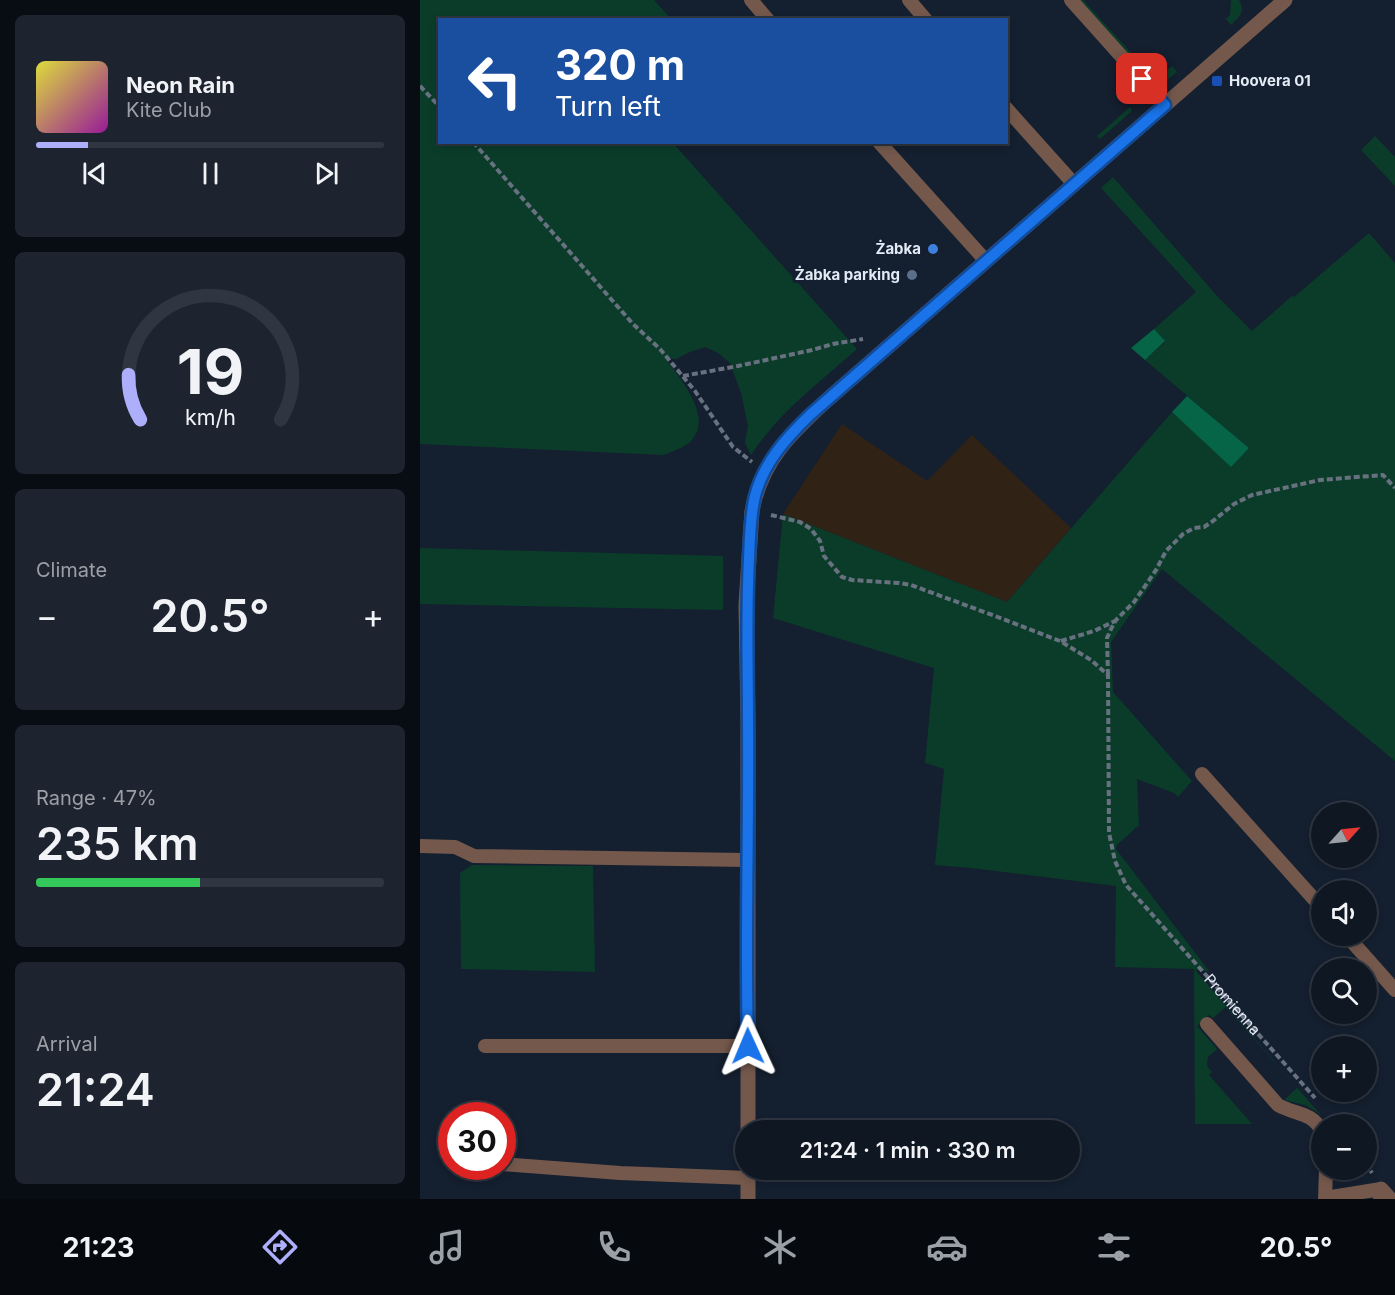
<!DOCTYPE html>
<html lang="en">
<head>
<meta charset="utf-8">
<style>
  :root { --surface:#0f1723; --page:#1d2430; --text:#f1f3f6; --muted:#9b9fa6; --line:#2f3641; --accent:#adaffb }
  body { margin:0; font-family:Inter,sans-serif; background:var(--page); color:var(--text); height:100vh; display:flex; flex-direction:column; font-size:22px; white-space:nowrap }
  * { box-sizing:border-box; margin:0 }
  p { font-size:20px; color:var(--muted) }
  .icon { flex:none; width:33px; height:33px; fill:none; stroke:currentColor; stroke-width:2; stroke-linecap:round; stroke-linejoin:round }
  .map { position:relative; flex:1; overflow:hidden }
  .details { display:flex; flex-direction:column; gap:15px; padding:15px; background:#080d13; width:420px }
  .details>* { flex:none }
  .hud { position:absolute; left:18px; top:18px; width:570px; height:126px; border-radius:0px; box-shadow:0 3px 9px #0003,0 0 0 2px var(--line); background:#1a4fa0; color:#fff; overflow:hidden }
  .needle { width:39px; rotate:63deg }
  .buttons { position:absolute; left:891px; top:802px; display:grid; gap:12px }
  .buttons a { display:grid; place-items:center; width:66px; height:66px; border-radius:50%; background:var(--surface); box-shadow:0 3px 9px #0003,0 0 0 2px var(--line); font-size:30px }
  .speed { position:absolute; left:18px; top:1102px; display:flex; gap:12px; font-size:30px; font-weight:700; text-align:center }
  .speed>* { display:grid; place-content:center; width:78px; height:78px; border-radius:50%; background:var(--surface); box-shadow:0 3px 9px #0003,0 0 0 2px var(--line); line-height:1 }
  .speed .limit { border:9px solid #d22; background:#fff; color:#111 }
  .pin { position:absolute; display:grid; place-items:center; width:51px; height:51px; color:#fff; margin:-26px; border-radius:12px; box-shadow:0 3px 9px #0006 }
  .me { position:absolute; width:66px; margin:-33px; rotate:359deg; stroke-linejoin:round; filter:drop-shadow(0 0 4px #0008) }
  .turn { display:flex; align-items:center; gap:21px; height:126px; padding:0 18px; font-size:27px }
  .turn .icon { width:78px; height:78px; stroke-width:2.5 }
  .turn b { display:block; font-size:42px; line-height:51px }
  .big { font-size:45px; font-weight:600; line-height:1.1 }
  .details .card { flex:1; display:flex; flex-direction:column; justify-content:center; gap:9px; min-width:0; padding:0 21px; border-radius:9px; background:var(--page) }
  .details .dial { align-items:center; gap:0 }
  .dial svg { height:156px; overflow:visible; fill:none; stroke:var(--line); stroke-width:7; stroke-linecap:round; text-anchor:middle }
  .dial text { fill:var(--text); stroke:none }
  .song { display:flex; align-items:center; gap:18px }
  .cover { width:72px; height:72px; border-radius:9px; background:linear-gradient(135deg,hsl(60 70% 55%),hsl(300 70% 35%)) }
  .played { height:6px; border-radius:3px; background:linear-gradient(90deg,var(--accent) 15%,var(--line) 15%) }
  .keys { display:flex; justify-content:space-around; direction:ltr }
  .heat { display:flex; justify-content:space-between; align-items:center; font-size:33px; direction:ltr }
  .charge { height:9px; border-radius:4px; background:linear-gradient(90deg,#34c759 47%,var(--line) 0) }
  .trip { position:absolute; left:315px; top:1120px; width:345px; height:60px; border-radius:30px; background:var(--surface); box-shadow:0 3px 9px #0003,0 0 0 2px var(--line); font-weight:600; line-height:60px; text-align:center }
  .menu { display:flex; height:96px; justify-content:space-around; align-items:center; background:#06090e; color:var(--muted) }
  .menu .icon { width:42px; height:42px }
  .menu .current { color:var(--accent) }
  .menu b { font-size:27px; color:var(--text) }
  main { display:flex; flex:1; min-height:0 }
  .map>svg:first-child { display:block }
  .industrial { fill:#302316 }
  .green { fill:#0b3c2a }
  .forest { fill:#066546 }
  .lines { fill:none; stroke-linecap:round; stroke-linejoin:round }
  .path { stroke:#68717f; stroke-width:4; stroke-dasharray:6 3; stroke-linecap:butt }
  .lane { stroke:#74584c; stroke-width:14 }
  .street { stroke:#74584c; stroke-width:15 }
  .route-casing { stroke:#114b97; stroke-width:15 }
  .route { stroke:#1a73e8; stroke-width:10 }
  .transit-dot { fill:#1a4fb4; stroke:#141f2f; stroke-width:2 }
  .shop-dot { fill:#3f7fe0; stroke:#141f2f; stroke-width:2 }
  .service-dot { fill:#5c6f8a; stroke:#141f2f; stroke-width:2 }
  .labels { text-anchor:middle; stroke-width:6; stroke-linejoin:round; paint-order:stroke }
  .poi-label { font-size:15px; font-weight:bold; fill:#e2eaf5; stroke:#141f2f; text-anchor:end }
  .street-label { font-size:15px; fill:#e2eaf5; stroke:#141f2f }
</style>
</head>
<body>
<main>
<section class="details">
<div class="card">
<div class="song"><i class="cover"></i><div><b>Neon Rain</b><p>Kite Club</p></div></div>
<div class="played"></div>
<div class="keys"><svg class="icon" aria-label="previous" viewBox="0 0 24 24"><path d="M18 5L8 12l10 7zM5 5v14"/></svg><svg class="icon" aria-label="pause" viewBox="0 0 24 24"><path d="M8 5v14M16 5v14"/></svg><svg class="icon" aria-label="next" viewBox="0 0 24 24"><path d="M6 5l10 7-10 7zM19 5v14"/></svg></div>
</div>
<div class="card dial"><svg viewBox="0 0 100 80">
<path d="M14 69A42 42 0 1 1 86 69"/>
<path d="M14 69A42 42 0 0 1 8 46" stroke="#adaffb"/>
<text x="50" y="56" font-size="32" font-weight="700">19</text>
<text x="50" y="72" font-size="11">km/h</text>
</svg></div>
<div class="card"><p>Climate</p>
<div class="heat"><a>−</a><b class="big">20.5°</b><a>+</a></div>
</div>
<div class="card"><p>Range · 47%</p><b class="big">235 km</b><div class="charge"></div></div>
<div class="card"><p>Arrival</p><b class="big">21:24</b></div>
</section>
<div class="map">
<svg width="975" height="1199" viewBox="0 0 975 1199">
  <rect width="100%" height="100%" fill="#141f2f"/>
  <path class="industrial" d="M422,424L507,481L552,435L651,528L587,602L363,514Z"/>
  <path class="green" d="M0,0H234L251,19L20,20V142L253,143L437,349C400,382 358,413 331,455L325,443L328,426L321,393L310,363L298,353L285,347L270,352L256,359L245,358C260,379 295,417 270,442C264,448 252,451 244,455L0,444Z
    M660,0H663L736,80L752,66L757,72L738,88Z
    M811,0H819C826,12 819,17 811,25L806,19L810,15Z
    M710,107L712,111L680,139L677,136Z
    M955,136L975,157V186L941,150Z
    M693,177L798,297L832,331L872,296L874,297L949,233L975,263V761L742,569L691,642L693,692L772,781L758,797L754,793L717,779L719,825L697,845L696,849L789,971L775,970L900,1114L885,1105L864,1100L877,1088L806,1007L793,1018L789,1015L777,1026L797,1049L788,1057L787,1066L792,1072L789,1075L832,1124H775L774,969L695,967L696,886L551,868L515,865L524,769L505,763L514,668L353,618L363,514L587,602L752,412L811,466L829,448L725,360L745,342L734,329L776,292L681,188Z
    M0,548L303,556V610L0,604Z
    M52,865L173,866L175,972L41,969L40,873Z"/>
  <path class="forest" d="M734,329L745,341L725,360L711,348Z
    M767,396L829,448L811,467L752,412Z"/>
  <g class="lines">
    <g class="path">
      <path d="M0,86L20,107"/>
      <path d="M53,142L213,324L240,349L275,391L313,447L332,462"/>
      <path d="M263,376L318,366L392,350L413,344L443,339"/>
      <path id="s1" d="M351,515L380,522L391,529L400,541L404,556L422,577L432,580L479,583L491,585L575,616L640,641L671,660L688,675L689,833L695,861L706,885L895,1098"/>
      <path d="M641,641L674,631L695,621"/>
      <path d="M688,675L687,638L691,629L696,620L714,602L723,589L736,570L746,551L763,534L774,528L784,527L793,521L814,504L832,495L900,480L963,475L975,488"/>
      <path d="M946,1163L952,1173"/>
    </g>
    <path class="lane" d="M331,0L348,20
      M489,0L506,20
      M651,0L745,105
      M586,108L654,184
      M459,142L566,261
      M782,774L902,908
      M0,846L35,847L54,856L327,860
      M927,936L975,990
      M787,1024L858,1105C875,1115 891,1111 902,1131
      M65,1046H328
      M82,1164L200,1173L328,1178
      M905,1198L961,1189L960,1199
      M905,1199L906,1170"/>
    <path class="street" d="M328,1131V723L326,605L332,511C341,461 371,433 407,400L865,0
      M328,1170V1199
      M961,1189L970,1199"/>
  </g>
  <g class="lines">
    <defs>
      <path id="route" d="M328,1046C325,938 329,830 328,723C328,668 326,614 329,559C330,538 330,516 335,496C344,462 367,437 391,414L745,105L722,79"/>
    </defs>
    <use href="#route" class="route-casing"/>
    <use href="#route" class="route"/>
  </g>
  <rect class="transit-dot" x="791" y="75" width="12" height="12" rx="3"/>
  <circle class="shop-dot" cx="513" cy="249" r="6"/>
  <circle class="service-dot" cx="492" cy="275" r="6"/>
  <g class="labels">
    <g class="poi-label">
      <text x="809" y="86" text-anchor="start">Hoovera 01</text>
      <text x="501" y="254">Żabka</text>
      <text x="480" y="280">Żabka parking</text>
    </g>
    <g class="street-label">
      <text dy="5" stroke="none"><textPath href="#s1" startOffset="762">Promienna</textPath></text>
    </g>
  </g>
</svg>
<div class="buttons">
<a><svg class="needle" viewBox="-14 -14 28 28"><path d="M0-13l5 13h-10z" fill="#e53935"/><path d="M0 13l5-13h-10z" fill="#9b9fa6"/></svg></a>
<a><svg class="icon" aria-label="sound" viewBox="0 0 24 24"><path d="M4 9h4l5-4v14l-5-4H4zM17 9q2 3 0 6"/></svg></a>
<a><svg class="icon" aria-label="search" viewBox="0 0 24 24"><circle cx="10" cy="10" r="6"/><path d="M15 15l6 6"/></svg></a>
<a>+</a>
<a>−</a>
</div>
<div class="speed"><div class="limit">30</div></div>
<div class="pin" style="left:722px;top:79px;background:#d93025"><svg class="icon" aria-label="arrive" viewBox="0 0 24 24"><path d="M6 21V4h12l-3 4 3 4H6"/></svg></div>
<svg class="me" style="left:328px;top:1046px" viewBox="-20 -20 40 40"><path d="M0-17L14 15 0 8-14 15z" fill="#1a73e8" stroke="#fff" stroke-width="4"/></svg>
<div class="trip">21:24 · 1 min · 330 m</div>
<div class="hud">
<div class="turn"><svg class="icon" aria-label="left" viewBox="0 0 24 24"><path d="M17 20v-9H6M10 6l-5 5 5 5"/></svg><div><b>320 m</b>Turn left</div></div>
</div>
</div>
</main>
<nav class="menu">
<b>21:23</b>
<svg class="icon current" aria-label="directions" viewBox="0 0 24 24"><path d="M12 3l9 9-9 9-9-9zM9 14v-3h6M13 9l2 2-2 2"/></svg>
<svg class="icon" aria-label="music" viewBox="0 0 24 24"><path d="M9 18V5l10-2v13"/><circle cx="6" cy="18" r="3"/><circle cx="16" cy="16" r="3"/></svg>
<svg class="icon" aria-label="phone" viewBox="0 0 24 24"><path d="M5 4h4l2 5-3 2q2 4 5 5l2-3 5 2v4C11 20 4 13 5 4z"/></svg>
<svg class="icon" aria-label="climate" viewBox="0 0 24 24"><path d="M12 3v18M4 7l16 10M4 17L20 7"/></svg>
<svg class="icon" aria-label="car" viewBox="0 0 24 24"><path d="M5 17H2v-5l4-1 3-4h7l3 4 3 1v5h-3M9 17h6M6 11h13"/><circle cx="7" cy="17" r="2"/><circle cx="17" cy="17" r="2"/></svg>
<svg class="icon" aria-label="filters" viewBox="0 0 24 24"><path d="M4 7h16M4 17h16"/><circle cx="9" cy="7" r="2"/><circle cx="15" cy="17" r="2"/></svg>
<b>20.5°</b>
</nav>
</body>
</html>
